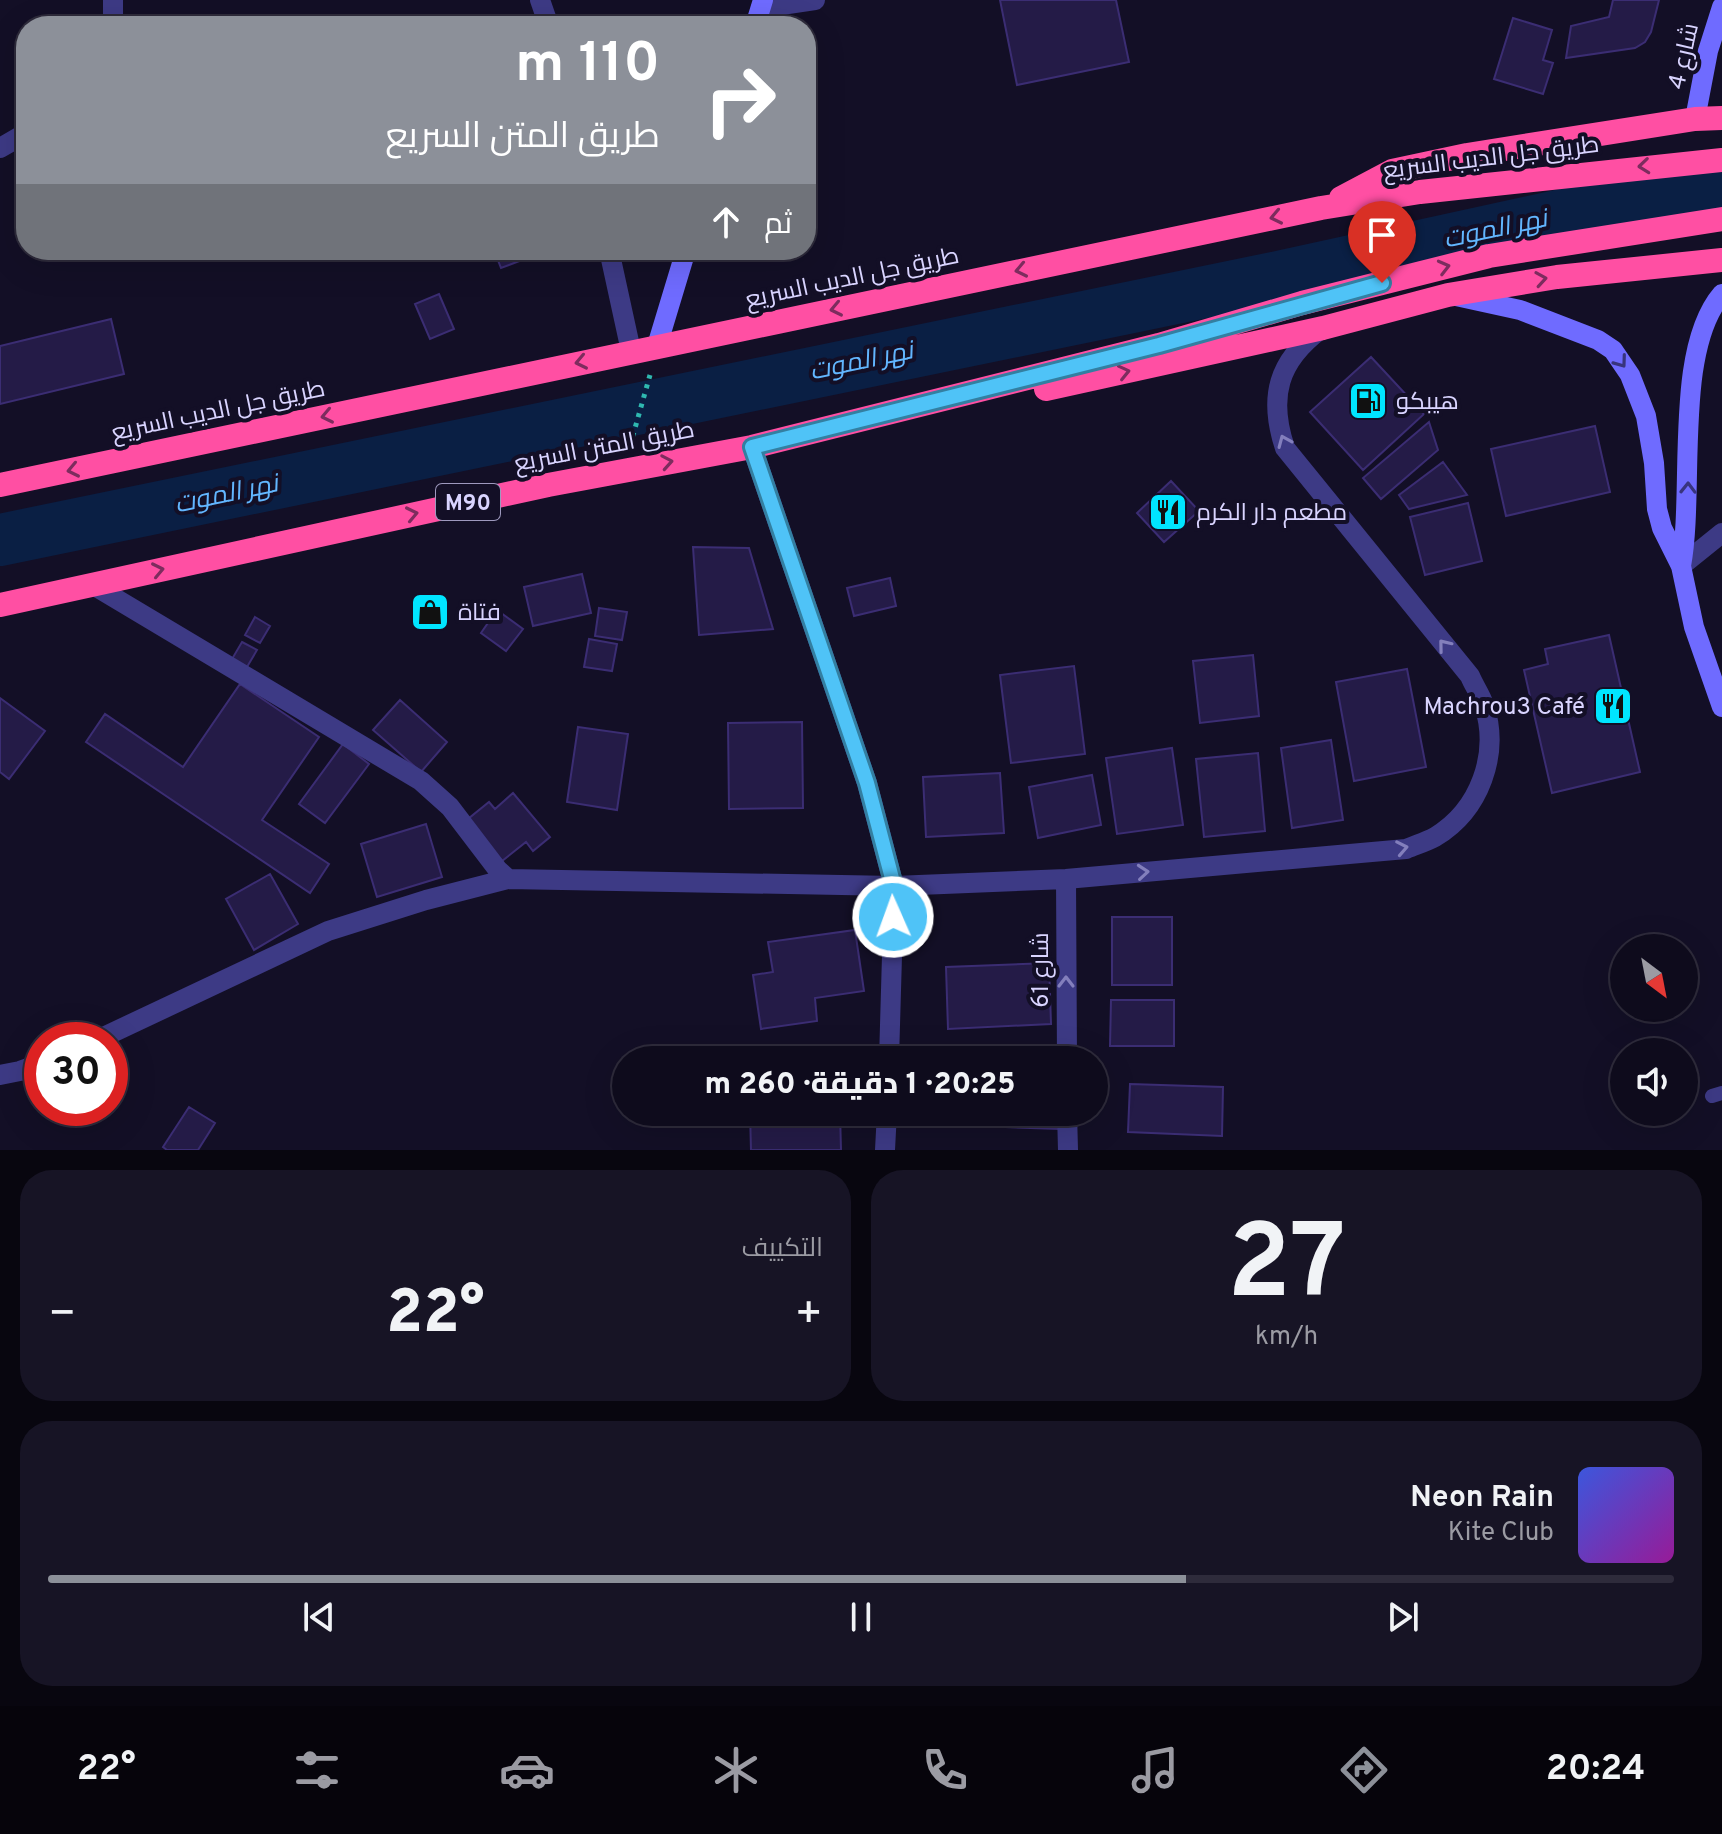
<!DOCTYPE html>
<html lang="ar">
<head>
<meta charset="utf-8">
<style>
  :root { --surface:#0e0b1c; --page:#171425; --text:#f1f3f6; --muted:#9b9ba3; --line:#2e2b3b; --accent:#8c9099 }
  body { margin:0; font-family:Overpass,Cairo,sans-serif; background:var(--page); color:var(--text); direction:rtl; height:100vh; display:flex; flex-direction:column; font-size:30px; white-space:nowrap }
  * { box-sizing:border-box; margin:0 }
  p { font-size:26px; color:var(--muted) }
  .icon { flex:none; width:44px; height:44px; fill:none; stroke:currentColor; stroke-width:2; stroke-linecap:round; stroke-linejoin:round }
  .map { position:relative; height:1150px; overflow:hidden; direction:ltr }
  .side { display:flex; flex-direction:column; gap:20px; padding:20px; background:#08060f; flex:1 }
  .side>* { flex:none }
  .top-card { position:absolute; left:16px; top:16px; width:800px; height:244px; border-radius:32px; box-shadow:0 8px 32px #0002,0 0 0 2px var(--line); direction:rtl; background:#8c9099; color:#fff; overflow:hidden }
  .needle { width:52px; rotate:148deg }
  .buttons { position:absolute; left:1610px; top:934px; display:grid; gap:16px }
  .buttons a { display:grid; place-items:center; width:88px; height:88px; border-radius:50%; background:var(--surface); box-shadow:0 8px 32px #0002,0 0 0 2px var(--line); font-size:40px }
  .speed { position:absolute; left:24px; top:1022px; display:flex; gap:16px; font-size:40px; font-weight:700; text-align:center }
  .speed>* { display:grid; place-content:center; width:104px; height:104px; border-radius:50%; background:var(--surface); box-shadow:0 8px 32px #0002,0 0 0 2px var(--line); line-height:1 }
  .speed .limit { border:12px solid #d22; background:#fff; color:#111 }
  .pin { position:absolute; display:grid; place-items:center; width:68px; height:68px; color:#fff; margin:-82px -34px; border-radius:50% 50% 50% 0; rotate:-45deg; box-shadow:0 0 8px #0007 }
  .pin .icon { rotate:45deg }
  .me { position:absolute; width:88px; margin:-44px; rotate:358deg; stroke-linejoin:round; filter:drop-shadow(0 0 6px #0008) }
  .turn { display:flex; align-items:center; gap:28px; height:168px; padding:0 24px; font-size:36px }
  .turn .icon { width:104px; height:104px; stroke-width:2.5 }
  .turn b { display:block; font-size:56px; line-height:68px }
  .then { display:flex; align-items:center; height:76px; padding:0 24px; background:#0003; gap:16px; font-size:30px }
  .big { font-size:60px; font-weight:800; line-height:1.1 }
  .side .widget { flex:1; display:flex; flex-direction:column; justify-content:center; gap:12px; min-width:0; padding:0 28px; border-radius:32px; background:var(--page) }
  .side .dial { align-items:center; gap:0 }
  .dial b { font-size:104px; line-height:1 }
  .song { display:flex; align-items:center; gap:24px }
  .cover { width:96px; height:96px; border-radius:12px; background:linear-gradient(135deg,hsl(230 70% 55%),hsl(300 70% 35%)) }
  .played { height:8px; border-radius:4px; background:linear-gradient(90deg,var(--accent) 70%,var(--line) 70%) }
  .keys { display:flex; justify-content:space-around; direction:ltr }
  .heat { display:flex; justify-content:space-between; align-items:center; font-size:44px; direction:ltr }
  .side .tiles { flex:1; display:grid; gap:20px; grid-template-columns:1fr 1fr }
  .widget:last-child { grid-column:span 2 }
  .trip { position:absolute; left:612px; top:1046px; width:496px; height:80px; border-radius:40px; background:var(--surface); box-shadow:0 8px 32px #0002,0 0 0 2px var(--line); font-weight:800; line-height:80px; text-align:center; direction:rtl }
  .menu { display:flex; height:128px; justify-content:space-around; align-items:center; background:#06040b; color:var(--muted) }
  .menu .icon { width:56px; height:56px }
  .menu .current { color:var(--accent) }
  .menu b { font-size:36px; color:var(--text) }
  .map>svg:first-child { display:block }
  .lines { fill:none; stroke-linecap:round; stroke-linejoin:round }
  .river { stroke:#0a1f44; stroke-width:52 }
  .building { fill:#241b47; stroke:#3b2d73; stroke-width:2 }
  .path { stroke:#2fb8b0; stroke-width:5; stroke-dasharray:4 6; stroke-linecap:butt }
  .lane { stroke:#3d3a85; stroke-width:14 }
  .street { stroke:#3d3a85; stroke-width:20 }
  .secondary { stroke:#6f6bff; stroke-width:20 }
  .highway { stroke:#ff4fa3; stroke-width:24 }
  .oneway { stroke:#7d2c5e }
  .oneway2 { stroke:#38347d }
  .oneway3 { stroke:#837fbc }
  .route-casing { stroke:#337fa1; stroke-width:20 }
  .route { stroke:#4fc3f7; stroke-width:14 }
  .labels { text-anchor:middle; stroke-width:8; stroke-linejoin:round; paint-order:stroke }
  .shield { fill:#130f26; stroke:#9e99be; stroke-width:2 }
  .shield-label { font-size:22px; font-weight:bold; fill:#d9d4ff }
  .street-label { font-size:24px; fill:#d9d4ff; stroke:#130f26 }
  .poi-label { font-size:24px; fill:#d9d4ff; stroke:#130f26; text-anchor:start }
  .water-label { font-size:26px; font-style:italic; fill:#62b6ff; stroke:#130f26 }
</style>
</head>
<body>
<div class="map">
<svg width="1722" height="1150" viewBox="0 0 1722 1150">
  <rect width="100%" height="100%" fill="#130f26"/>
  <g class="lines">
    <path class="river" d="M0,540L1283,276L1681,189H1722"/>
  </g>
  <path class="building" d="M1000,0H1116L1129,62L1017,85Z
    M1613,0H1659L1651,32L1645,42L1635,48L1566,58L1571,26L1609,17Z
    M1513,18L1552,30L1543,60L1553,63L1543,94L1494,79Z
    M494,250H543V252L501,268Z
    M439,294L454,329L430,339L415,304Z
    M111,319L124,374L0,404V346Z
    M1371,357L1424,414L1363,470L1310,412Z
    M1429,422L1438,450L1381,499L1363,478Z
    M1595,426L1610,492L1506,516L1491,449Z
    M1443,462L1467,495L1409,509L1399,495Z
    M1171,481L1199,511L1164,542L1137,513Z
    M1468,503L1482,561L1425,575L1410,517Z
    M693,547L749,548L773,629L699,635Z
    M582,574L591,613L533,626L524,587Z
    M890,578L896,606L854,616L847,588Z
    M599,608L627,612L622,640L595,636Z
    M497,610L523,629L506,651L481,633Z
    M255,617L270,626L260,643L245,635Z
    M1609,635L1640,772L1552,793L1524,670L1548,664L1545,649Z
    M589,639L617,644L612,671L584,667Z
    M242,642L257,650L247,667L232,659Z
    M1253,655L1259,716L1200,723L1193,661Z
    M1074,666L1085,754L1011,763L1000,675Z
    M1407,669L1426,767L1354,781L1336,682Z
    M240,684L319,737L262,820L329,864L310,893L86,742L105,714L183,767Z
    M0,698L45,731L9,779L0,772Z
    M400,700L447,742L421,772L373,730Z
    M802,722L803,808L729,809L728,723Z
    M578,727L628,734L617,810L567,802Z
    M1331,740L1343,820L1292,828L1281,748Z
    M343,744L369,764L325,823L299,804Z
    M1172,748L1183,825L1117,834L1106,758Z
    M1258,753L1265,831L1204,837L1196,759Z
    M1000,773L1004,833L926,837L923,777Z
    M1092,775L1101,825L1038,838L1029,787Z
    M513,793L550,837L533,851L526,842L502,861L468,819L489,802L495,809Z
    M426,824L442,877L377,897L361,844Z
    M270,874L298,924L254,950L226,899Z
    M1112,917H1172V985H1112Z
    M855,930L864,991L815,998L817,1021L761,1029L753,975L773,972L768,942Z
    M1049,963L1051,1024L948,1029L946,967Z
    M1111,1000H1174V1046H1110Z
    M1130,1084L1223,1087L1222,1136L1128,1132Z
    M189,1107L215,1123L198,1150H167L163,1147Z
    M750,1112H840L841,1150H751Z
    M980,1112H1058V1129L980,1126Z"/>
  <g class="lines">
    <path class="path" d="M630,446L650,375"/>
    <path class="lane" d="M1712,1096L1722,1093"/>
    <path class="street" d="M540,0L549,26
      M761,8L815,0
      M113,26V0
      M0,148L26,133
      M609,250L631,351
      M752,447L867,783L894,886L889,1060
      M1681,566L1722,533
      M93,585L421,781L450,807L498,870L508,879
      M1066,879L1067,1060
      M97,1040L328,931L426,900L508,879L894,886L1066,879L1406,849C1415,845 1426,842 1435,837C1480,810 1500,754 1484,705C1481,695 1474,686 1470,676L1285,448C1268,397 1278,361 1321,329
      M0,1075L20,1071L42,1063
      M1067,1112L1068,1150
      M885,1150L887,1112"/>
    <path class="secondary" d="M755,26L763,0
      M1695,119L1708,51L1722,7
      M1456,296L1520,310L1598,340L1613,350L1630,375L1646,416L1654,463L1657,509L1662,528L1681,566L1694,627L1722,707
      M657,346L686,250
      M1681,566C1695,491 1673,351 1722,294"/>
    <path class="highway" d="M1341,198L1392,171L1467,155L1695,119L1722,118
      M1046,389L1323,328L1448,295L1557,277L1722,260
      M0,485L1321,208L1420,192L1722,160
      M0,605L548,485L752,447L1159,345L1302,303L1489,256L1722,219"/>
  </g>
  <defs><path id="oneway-chevron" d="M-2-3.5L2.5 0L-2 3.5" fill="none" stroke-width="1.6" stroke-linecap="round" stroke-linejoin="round" transform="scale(2)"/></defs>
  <g class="oneway">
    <use href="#oneway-chevron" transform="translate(1644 166) rotate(174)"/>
    <use href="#oneway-chevron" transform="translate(1276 217) rotate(168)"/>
    <use href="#oneway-chevron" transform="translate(1444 267) rotate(-14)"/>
    <use href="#oneway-chevron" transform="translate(1021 270) rotate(168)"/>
    <use href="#oneway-chevron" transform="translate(1541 279) rotate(-9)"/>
    <use href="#oneway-chevron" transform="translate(836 309) rotate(168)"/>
    <use href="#oneway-chevron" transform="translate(581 362) rotate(168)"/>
    <use href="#oneway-chevron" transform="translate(1124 372) rotate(-13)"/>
    <use href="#oneway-chevron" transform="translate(327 416) rotate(168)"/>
    <use href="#oneway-chevron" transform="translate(667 462) rotate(-10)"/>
    <use href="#oneway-chevron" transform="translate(73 470) rotate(168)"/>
    <use href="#oneway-chevron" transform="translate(412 514) rotate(-12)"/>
    <use href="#oneway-chevron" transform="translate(158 570) rotate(-12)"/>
  </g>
  <g class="oneway2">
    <use href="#oneway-chevron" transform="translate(1621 362) rotate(54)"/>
    <use href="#oneway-chevron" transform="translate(1688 488) rotate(-89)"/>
  </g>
  <g class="oneway3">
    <use href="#oneway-chevron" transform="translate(1284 441) rotate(-113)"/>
    <use href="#oneway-chevron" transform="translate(1444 645) rotate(-129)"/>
    <use href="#oneway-chevron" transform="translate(1402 848) rotate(-11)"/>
    <use href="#oneway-chevron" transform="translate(1143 872) rotate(-5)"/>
    <use href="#oneway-chevron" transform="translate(1066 982) rotate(-90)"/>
  </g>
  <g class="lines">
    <defs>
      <path id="route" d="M893,917L894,886L867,783L752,447L1159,345L1382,283"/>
    </defs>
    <use href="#route" class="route-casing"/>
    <use href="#route" class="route"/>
  </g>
  <defs>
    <symbol id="fuel-square" viewBox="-11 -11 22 22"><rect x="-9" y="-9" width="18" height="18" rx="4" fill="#00e5ff" stroke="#130f26"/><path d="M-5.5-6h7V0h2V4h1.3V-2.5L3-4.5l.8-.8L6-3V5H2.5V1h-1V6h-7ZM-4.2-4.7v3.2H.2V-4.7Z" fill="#111"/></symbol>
    <symbol id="restaurant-square" viewBox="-11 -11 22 22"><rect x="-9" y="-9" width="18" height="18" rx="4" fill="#00e5ff" stroke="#130f26"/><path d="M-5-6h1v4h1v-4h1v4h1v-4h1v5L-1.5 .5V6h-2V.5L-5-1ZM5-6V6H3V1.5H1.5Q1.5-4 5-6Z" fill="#111"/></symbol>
    <symbol id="shop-square" viewBox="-11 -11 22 22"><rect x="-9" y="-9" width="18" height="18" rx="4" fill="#00e5ff" stroke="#130f26"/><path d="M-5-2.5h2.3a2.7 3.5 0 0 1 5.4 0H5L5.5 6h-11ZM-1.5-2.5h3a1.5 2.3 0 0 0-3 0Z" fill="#111"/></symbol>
  </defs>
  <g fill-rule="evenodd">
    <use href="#fuel-square" x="1346" y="379" width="44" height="44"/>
    <use href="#restaurant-square" x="1146" y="490" width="44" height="44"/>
    <use href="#shop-square" x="408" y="590" width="44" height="44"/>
    <use href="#restaurant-square" x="1591" y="684" width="44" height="44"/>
  </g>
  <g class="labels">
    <rect class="shield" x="436" y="484" width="64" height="36" rx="6"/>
    <g class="shield-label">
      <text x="468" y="510">M90</text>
    </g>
    <g class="street-label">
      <text transform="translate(1683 56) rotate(-77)" y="8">شارع 4</text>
      <text transform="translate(1491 157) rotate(-7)" y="8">طريق جل الديب السريع</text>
      <text transform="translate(852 277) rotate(-12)" y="8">طريق جل الديب السريع</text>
      <text transform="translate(218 410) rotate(-12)" y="8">طريق جل الديب السريع</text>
      <text transform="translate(604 446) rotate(-11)" y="8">طريق المتن السريع</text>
      <text transform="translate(1040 970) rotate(-90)" y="8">شارع 61</text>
    </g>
    <g class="poi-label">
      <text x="1396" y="409">هيبكو</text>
      <text x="1196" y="520">مطعم دار الكرم</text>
      <text x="458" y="620">فتاة</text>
      <text x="1585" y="714" text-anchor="end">Machrou3 Café</text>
    </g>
    <g class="water-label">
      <text transform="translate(1495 228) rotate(-12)" y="9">نهر الموت</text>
      <text transform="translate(861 360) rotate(-12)" y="9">نهر الموت</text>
      <text transform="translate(226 493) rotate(-12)" y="9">نهر الموت</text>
    </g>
  </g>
</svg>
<div class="buttons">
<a><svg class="needle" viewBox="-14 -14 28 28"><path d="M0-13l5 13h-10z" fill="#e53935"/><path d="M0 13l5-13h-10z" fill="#9b9ba3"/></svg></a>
<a><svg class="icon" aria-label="sound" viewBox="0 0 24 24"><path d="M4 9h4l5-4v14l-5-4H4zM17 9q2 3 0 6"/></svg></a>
</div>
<div class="speed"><div class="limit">30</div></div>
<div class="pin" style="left:1382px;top:283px;background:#d93025"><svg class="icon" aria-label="arrive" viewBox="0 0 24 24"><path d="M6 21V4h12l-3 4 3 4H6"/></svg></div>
<svg class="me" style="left:893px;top:917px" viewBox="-20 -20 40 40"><circle r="17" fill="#4fc3f7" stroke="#fff" stroke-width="3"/><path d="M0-11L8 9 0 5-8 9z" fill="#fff"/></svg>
<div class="trip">20:25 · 1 دقيقة · 260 m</div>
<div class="top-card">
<div class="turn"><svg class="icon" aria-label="right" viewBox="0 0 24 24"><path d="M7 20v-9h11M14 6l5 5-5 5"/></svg><div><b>110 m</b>طريق المتن السريع</div></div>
<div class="then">ثم<svg class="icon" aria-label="ahead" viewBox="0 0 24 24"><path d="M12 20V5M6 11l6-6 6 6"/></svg></div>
</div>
</div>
<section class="side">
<div class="tiles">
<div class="widget dial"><b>27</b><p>km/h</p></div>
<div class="widget"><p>التكييف</p>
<div class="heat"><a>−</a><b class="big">22°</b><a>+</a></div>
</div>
<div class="widget">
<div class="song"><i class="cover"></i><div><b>Neon Rain</b><p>Kite Club</p></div></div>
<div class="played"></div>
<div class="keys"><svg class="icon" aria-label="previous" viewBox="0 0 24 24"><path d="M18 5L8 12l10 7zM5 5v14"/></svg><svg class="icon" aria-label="pause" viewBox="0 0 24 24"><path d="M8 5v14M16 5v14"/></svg><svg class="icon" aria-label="next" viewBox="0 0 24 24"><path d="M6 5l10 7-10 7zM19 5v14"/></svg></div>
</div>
</div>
</section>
<nav class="menu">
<b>20:24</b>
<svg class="icon current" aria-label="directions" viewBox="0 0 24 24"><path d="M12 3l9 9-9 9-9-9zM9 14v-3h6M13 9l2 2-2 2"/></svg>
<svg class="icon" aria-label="music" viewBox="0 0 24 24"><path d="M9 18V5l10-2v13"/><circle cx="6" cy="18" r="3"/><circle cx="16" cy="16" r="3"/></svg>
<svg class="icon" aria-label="phone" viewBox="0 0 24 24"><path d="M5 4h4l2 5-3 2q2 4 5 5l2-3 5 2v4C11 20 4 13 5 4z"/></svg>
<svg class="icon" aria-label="climate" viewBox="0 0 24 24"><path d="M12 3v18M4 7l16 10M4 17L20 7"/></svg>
<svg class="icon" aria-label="car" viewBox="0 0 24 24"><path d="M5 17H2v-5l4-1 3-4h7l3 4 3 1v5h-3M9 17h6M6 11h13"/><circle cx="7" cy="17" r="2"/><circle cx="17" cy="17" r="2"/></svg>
<svg class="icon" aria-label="filters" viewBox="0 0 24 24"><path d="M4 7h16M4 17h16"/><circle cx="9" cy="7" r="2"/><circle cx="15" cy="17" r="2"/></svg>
<b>22°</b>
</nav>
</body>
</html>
